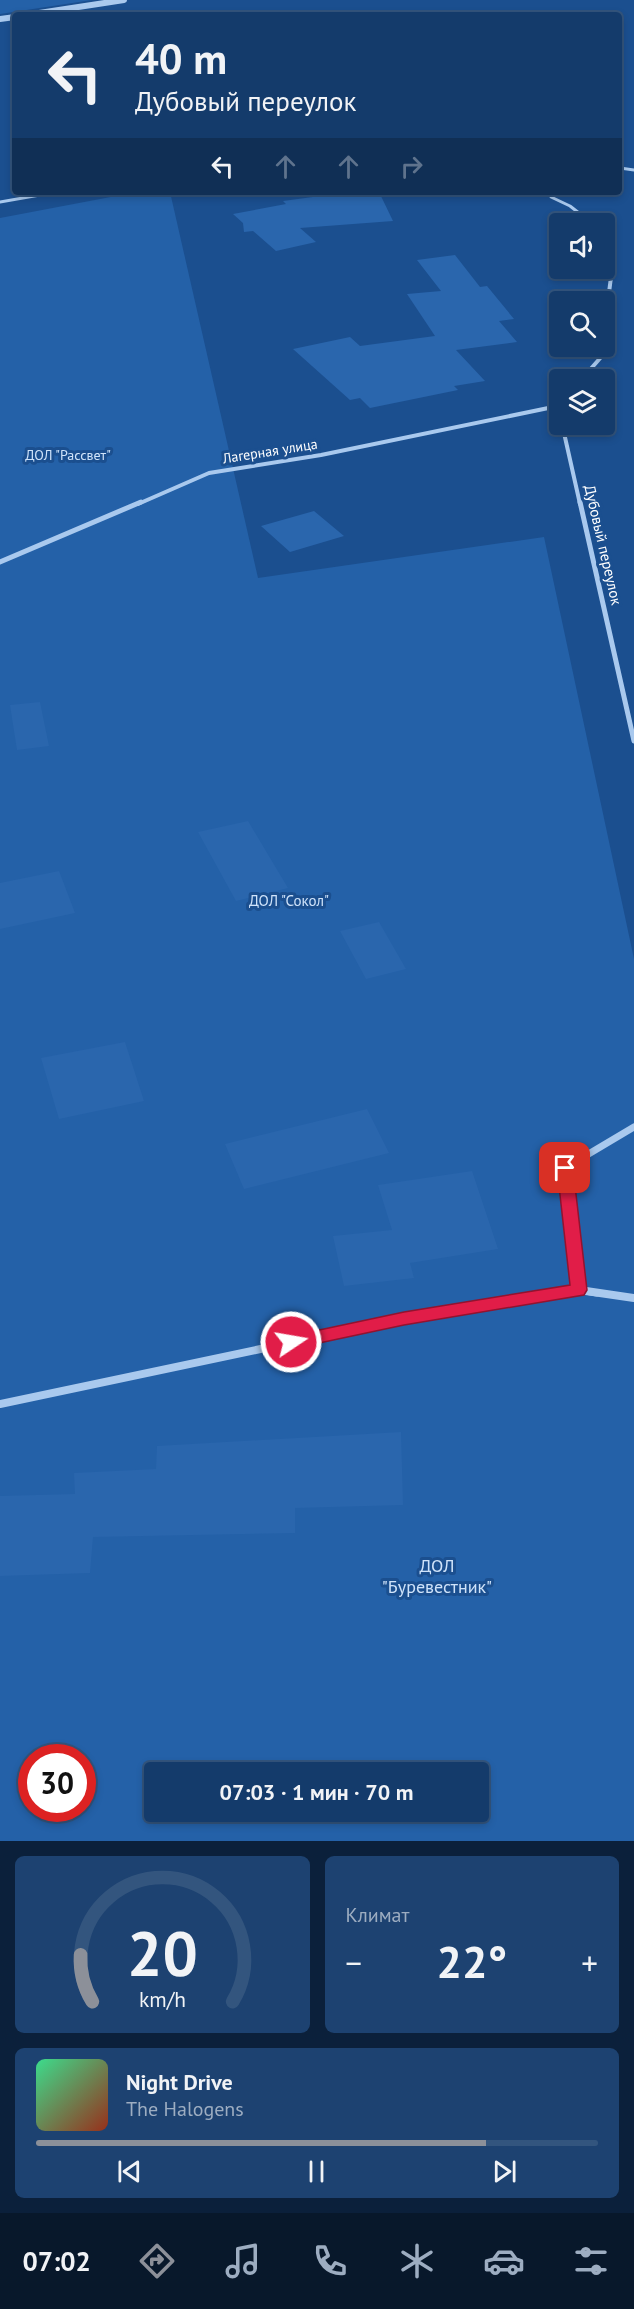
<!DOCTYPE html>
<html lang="ru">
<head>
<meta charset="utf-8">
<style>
  :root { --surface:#143b6b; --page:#1d4271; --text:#f1f3f6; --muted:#9dadc1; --line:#33557e; --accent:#8c9099 }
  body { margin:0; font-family:"PT Sans",sans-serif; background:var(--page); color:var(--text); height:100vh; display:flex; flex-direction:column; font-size:22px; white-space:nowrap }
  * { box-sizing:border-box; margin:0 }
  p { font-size:20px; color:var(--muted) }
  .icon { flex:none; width:33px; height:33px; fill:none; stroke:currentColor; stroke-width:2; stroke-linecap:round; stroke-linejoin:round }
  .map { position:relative; height:1841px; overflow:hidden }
  .sheet { display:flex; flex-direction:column; gap:15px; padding:15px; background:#0b203b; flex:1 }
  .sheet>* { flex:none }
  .banner { position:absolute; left:12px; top:12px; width:610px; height:183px; border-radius:6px; box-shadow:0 3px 9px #0003,0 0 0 2px var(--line); background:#143b6b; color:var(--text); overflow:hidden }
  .controls { position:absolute; left:549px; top:213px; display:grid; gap:12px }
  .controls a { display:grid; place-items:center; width:66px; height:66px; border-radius:6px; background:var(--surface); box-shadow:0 3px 9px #0003,0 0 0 2px var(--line); font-size:30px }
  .speed { position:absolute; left:18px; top:1744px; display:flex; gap:12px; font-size:30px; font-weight:700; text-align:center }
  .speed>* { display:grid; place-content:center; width:78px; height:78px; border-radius:50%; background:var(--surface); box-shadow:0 3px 9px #0003,0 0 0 2px var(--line); line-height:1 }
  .speed .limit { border:9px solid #d22; background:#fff; color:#111 }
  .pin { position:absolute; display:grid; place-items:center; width:51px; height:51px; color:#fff; margin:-26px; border-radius:12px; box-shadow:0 3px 9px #0006 }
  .me { position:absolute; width:66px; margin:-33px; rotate:78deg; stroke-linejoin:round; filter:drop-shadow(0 0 4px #0008) }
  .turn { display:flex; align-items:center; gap:21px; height:126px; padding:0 24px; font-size:27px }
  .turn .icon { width:78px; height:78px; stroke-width:2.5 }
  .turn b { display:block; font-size:42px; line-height:51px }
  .lanes { display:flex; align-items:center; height:57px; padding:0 24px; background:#0003; justify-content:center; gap:30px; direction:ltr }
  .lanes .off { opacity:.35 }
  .big { font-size:45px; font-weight:700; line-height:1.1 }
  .sheet .tile { flex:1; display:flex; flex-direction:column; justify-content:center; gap:9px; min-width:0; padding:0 21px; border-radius:9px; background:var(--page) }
  .sheet .dial { align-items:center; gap:0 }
  .dial svg { height:156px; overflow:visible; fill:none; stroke:var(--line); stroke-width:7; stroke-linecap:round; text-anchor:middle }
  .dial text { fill:var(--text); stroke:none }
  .song { display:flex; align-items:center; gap:18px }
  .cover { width:72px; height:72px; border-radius:9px; background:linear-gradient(135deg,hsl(150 70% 55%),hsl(10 70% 35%)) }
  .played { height:6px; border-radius:3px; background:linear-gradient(90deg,var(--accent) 80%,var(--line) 80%) }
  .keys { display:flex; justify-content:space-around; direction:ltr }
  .heat { display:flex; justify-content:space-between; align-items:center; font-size:33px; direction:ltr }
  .sheet .tiles { flex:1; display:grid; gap:15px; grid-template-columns:1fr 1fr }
  .tile:last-child { grid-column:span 2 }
  .trip { position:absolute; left:144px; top:1762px; width:345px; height:60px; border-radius:6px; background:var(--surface); box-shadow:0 3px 9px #0003,0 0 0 2px var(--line); font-weight:700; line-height:60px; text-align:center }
  .tabs { display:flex; height:96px; justify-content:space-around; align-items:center; background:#08182b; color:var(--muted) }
  .tabs .icon { width:42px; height:42px }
  .tabs .on { color:var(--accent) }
  .tabs b { font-size:27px; color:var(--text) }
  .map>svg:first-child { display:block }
  .green { fill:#2461a8; fill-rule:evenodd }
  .building { fill:#2a66ad }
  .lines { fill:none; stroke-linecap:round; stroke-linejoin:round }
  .minor-far4 { stroke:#a9c9ee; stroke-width:3 }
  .minor-far3 { stroke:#a9c9ee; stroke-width:4 }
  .minor-far2 { stroke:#a9c9ee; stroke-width:5 }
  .minor-far1 { stroke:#a9c9ee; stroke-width:7 }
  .minor { stroke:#a9c9ee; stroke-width:8 }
  .tertiary { stroke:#a9c9ee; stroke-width:6 }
  .route { fill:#e11d48; stroke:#92132f; stroke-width:1.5 }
  .labels { text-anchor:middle; stroke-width:6; stroke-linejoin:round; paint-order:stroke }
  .far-street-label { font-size:14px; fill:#fff; stroke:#1b4f8f }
  .far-park-label { font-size:14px; fill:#cfe3fa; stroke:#1b4f8f }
  .street-label { font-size:15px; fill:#fff; stroke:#1b4f8f }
  .park-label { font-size:15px; fill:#cfe3fa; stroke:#1b4f8f }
  .near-park-label { font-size:18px; fill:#cfe3fa; stroke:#1b4f8f }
</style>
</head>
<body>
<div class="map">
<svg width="634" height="1841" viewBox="0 0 634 1841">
  <rect width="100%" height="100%" fill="#1b4f8f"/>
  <path class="green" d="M0,0H92L0,14Z
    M137,192H170L258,578L544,537L634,959V1841H0V218ZM32,1758H82V1809H32ZM154,1773H478V1812H154Z"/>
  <path class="building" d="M350,192H379L393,221L300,228L316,242L276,251L253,231L244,232L243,223L233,214L286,204L283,201Z
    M455,255L480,287L487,286L514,319L499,321L517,342L456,350L485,381L454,386L458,390L370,408L360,398L350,400L293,349L350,337L360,346L435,336L407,294L441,291L417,260Z
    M314,511L344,536L290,552L261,526Z
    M40,702L49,746L17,750L10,705Z
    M248,821L288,888L236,901L198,832Z
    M59,871L75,913L0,929V883Z
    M379,922L406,969L366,979L340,931Z
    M125,1042L144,1101L59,1119L41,1058Z
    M367,1109L389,1153L244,1189L225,1144Z
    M472,1171L498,1249L410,1263L414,1278L344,1286L333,1236L392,1230L378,1185Z
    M401,1432L403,1505L295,1508V1533L93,1537L90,1573L0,1576V1496L75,1494L74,1473L156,1469L157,1446Z"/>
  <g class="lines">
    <path class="minor-far4" d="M620,168L634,170
      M551,192V197L570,206L593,224
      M0,202L57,192"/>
    <path class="minor-far3" d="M591,223L593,224
      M604,258L611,277L604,332
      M581,380L602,356L603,346
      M562,424L580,504
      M138,504L209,473L321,455L558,406"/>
    <path class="minor-far2" d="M580,502L634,741
      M0,562L141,502"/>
    <path class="minor-far1" d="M579,1290L565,1168L634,1127
      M563,1293L579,1290L597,1293"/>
    <path class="minor" d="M586,1291L634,1298
      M0,1404L403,1319L572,1291"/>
    <path class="tertiary" d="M26,15L124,0
      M0,19L15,17"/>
  </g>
  <path class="route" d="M565,1162L571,1164L573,1168L587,1290L584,1295L404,1325L291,1349L285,1347L283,1342L285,1338L291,1336L404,1312L570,1285L557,1168L560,1164Z"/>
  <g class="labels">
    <g class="far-street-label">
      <text transform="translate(270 451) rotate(-9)" y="5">Лагерная улица</text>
    </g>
    <g class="far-park-label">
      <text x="68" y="460">ДОЛ "Рассвет"</text>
    </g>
    <g class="street-label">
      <text transform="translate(603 545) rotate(77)" y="5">Дубовый переулок</text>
    </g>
    <g class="park-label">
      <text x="289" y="906">ДОЛ "Сокол"</text>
    </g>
    <g class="near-park-label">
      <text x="437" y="1572">ДОЛ<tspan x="437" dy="21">"Буревестник"</tspan></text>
    </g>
  </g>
</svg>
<div class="controls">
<a><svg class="icon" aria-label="sound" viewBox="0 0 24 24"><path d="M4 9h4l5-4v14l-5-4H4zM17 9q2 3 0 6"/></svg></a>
<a><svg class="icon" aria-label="search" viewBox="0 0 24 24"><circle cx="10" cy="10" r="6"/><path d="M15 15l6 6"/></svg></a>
<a><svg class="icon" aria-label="layers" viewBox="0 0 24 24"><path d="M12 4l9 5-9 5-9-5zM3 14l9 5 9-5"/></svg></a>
</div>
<div class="speed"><div class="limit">30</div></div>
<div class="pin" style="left:565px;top:1168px;background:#d93025"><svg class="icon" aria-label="arrive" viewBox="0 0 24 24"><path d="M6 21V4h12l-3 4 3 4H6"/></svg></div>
<svg class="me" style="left:291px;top:1342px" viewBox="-20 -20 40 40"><circle r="17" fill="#e11d48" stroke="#fff" stroke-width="3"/><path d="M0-11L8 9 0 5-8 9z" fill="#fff"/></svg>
<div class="trip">07:03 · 1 мин · 70 m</div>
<div class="banner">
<div class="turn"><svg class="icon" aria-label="left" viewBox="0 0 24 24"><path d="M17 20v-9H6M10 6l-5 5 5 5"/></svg><div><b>40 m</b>Дубовый переулок</div></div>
<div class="lanes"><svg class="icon" aria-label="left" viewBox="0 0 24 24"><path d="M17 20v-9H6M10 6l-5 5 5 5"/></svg><svg class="icon off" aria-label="ahead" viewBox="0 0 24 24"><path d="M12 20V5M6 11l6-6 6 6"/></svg><svg class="icon off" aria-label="ahead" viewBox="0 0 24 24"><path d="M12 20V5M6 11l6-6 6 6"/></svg><svg class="icon off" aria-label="right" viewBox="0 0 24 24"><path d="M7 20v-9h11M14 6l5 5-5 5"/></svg></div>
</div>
</div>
<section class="sheet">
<div class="tiles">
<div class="tile dial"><svg viewBox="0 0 100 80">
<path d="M14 69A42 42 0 1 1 86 69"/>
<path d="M14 69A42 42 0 0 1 8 45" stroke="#8c9099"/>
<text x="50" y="56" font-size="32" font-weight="700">20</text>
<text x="50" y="72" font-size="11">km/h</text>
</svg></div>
<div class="tile"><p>Климат</p>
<div class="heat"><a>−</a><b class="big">22°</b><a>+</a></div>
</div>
<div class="tile">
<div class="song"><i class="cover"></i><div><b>Night Drive</b><p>The Halogens</p></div></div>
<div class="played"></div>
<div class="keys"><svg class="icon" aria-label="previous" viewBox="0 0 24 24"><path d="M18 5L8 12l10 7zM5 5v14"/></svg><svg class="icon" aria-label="pause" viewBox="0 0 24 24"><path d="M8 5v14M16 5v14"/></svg><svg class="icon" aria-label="next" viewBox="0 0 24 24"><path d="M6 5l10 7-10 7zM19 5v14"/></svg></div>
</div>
</div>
</section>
<nav class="tabs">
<b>07:02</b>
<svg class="icon on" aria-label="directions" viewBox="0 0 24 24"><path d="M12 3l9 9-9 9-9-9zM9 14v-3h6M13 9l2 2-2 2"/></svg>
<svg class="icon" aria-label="music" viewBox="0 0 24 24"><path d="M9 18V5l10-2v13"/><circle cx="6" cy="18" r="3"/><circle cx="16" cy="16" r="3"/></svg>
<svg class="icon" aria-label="phone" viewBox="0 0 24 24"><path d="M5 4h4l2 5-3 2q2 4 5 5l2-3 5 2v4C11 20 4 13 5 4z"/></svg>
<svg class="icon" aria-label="climate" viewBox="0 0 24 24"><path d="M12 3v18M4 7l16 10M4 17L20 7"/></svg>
<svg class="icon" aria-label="car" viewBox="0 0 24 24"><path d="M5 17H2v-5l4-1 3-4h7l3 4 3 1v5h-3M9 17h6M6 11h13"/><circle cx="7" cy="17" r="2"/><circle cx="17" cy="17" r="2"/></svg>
<svg class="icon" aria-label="filters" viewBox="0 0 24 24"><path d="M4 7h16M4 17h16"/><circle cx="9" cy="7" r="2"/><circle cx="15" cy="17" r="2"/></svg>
</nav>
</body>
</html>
